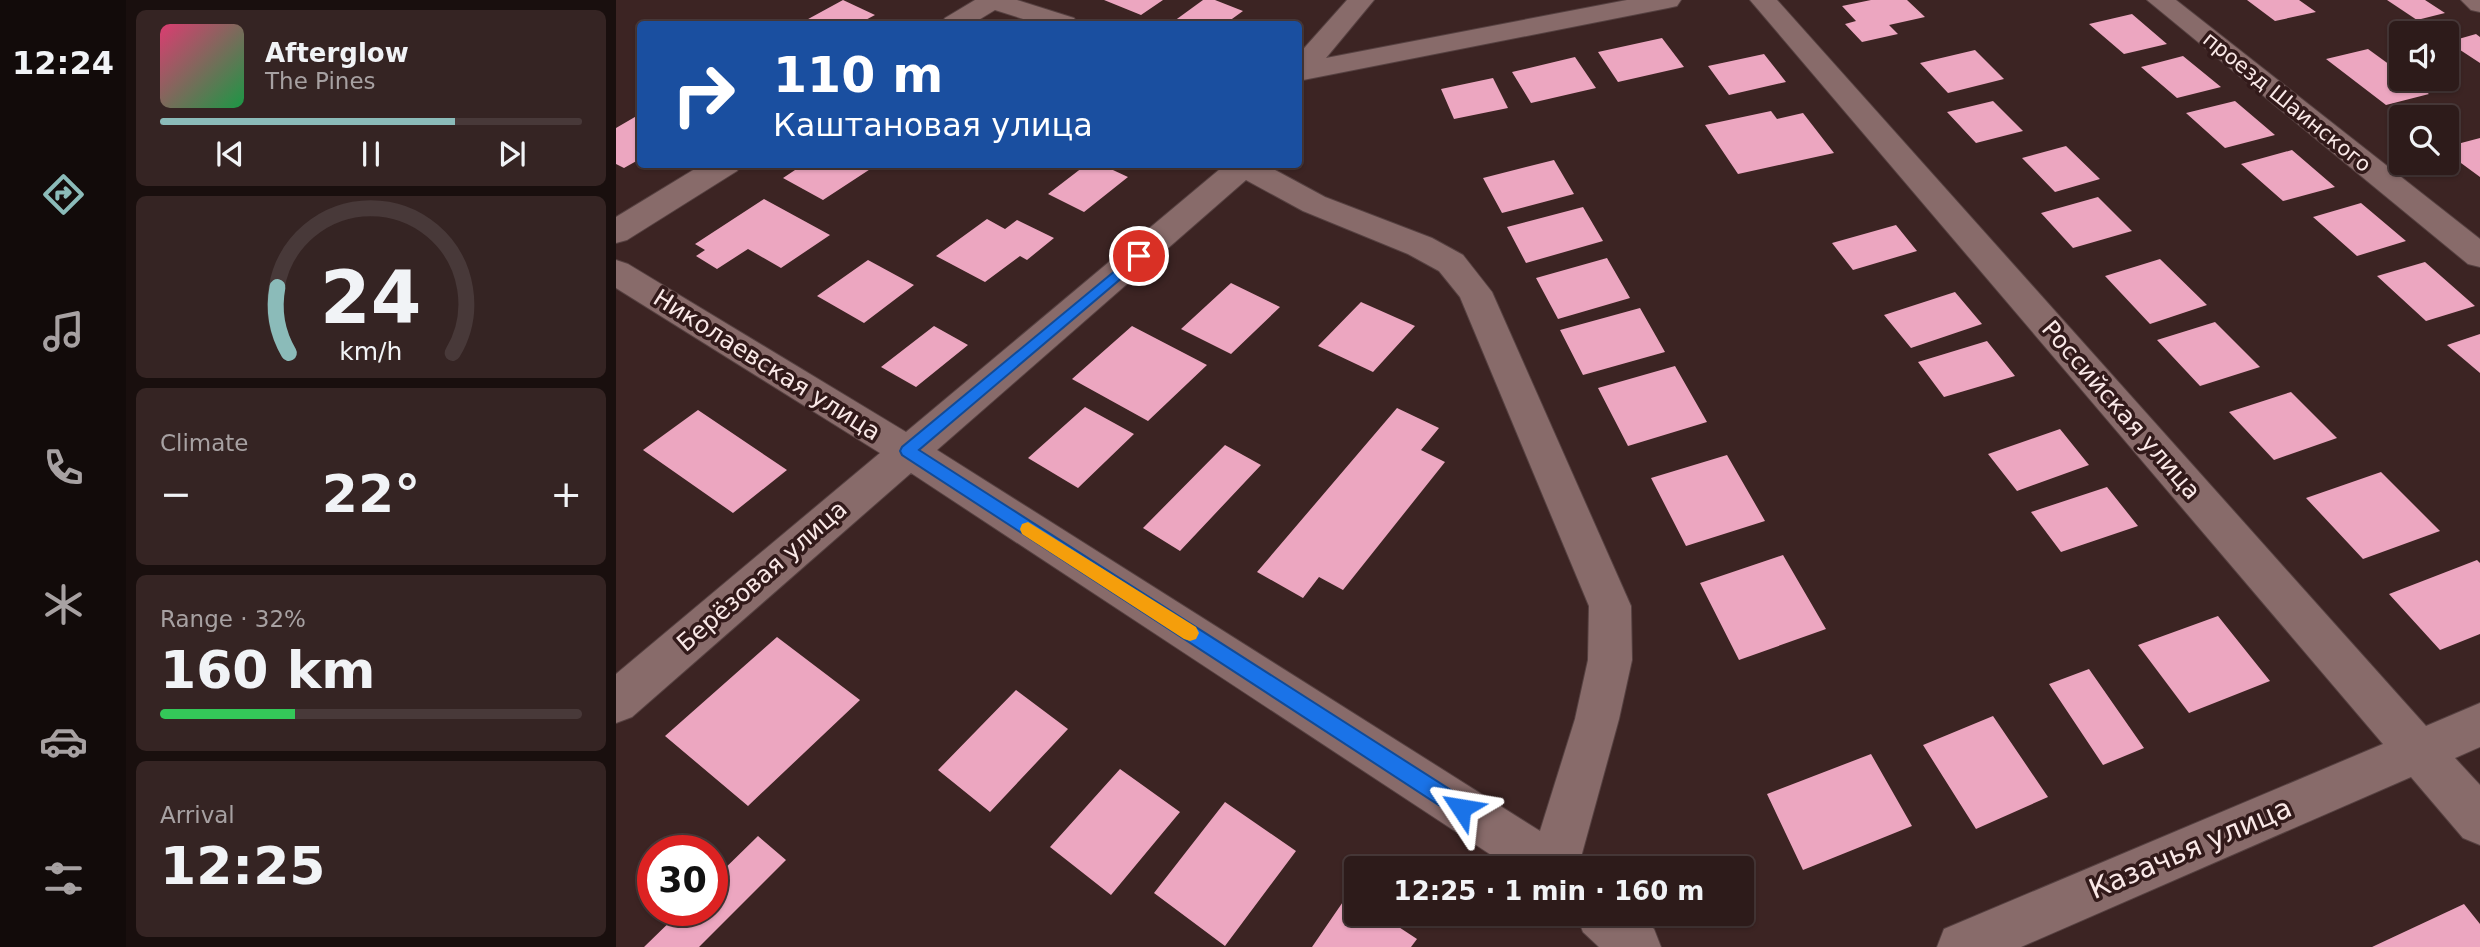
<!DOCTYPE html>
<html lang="en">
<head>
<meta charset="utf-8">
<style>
  :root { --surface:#2d1b1a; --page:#352423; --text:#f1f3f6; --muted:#a7a1a2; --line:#483939; --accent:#8bbbb9 }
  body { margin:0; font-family:"DejaVu Sans",sans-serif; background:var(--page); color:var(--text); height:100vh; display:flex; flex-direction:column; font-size:26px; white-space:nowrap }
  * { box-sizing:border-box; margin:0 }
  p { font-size:23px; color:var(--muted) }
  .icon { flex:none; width:38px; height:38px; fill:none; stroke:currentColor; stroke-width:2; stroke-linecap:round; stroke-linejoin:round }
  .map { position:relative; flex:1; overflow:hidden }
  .details { display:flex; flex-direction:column; gap:10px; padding:10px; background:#190f0e; width:490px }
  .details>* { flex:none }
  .hud { position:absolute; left:21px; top:21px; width:665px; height:147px; border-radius:7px; box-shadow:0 2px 5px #0004,0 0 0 2px var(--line); background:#1a4fa0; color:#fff; overflow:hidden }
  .tools { position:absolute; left:1773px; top:21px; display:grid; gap:14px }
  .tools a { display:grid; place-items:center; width:70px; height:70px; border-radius:7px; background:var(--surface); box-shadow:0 2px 5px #0004,0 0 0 2px var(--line); font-size:35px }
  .speed { position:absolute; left:21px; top:835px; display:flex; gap:14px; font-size:35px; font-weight:700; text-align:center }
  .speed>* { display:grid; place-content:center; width:91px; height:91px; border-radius:50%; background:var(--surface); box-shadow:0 2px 5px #0004,0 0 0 2px var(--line); line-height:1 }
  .speed .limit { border:10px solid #d22; background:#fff; color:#111 }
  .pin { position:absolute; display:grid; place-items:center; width:60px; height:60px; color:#fff; margin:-30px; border:4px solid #fff; border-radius:50%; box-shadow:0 2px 7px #0007 }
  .me { position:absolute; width:77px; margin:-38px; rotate:303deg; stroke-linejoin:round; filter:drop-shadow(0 0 5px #0008) }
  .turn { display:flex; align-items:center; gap:24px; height:147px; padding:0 21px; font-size:32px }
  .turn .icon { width:91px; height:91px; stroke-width:2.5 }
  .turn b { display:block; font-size:49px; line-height:60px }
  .big { font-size:52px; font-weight:700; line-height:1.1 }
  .details .card { flex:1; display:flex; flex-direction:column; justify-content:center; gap:10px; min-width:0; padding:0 24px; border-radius:10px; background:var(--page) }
  .details .dial { align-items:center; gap:0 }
  .dial svg { height:182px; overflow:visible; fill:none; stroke:var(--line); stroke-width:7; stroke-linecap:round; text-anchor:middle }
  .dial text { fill:var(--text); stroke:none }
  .song { display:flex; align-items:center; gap:21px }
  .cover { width:84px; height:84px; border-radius:10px; background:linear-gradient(135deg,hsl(340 70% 55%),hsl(140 70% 35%)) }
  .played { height:7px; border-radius:4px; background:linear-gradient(90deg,var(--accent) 70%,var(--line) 70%) }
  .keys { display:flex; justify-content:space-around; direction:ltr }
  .heat { display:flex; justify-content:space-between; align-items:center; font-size:38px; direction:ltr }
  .charge { height:10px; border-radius:5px; background:linear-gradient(90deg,#34c759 32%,var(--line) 0) }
  .trip { position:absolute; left:728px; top:856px; width:410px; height:70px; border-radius:7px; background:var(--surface); box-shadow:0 2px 5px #0004,0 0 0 2px var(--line); font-weight:700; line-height:70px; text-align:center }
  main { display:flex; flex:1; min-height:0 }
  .tabs { display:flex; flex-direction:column; width:126px; justify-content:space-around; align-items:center; background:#120b0a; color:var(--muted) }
  .tabs .icon { width:49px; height:49px }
  .tabs .selected { color:var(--accent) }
  .tabs b { font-size:32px; color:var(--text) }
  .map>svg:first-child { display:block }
  .building { fill:#eca6c0 }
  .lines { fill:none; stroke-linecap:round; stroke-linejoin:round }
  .street-casing { stroke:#564141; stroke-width:2 }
  .street { fill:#886b6a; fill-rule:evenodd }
  .route { fill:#1a73e8; stroke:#114b97; stroke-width:2 }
  .slow { fill:#f59e0b }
  .labels { text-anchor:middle; stroke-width:7; stroke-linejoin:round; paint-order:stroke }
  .far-street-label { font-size:21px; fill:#f9e8e7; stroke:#321a1a }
  .street-label { font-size:24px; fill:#f9e8e7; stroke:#321a1a }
  .near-street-label { font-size:28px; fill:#f9e8e7; stroke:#321a1a }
</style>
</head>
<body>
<main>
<nav class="tabs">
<b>12:24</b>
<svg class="icon selected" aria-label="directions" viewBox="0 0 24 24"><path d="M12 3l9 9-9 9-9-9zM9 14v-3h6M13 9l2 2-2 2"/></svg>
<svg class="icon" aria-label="music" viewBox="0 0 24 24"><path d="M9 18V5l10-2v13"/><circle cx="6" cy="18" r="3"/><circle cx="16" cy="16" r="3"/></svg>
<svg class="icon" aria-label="phone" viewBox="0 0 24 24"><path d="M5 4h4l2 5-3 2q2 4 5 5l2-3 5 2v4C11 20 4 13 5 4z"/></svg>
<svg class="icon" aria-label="climate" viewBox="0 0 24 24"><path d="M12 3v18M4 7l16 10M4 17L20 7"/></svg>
<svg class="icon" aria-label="car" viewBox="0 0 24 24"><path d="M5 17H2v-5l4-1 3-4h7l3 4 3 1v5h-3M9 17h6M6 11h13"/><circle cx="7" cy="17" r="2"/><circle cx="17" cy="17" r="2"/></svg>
<svg class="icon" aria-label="filters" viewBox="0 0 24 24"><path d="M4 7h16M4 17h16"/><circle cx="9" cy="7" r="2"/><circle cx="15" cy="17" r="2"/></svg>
</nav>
<section class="details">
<div class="card">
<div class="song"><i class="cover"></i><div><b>Afterglow</b><p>The Pines</p></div></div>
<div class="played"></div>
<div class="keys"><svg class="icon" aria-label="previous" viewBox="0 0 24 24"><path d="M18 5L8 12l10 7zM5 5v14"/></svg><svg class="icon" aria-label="pause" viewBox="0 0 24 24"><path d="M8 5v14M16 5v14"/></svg><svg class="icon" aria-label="next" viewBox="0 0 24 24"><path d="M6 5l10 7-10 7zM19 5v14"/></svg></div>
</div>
<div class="card dial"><svg viewBox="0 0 100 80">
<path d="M14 69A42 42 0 1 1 86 69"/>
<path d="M14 69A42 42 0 0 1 9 40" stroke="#8bbbb9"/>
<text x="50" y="56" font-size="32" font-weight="700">24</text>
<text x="50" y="72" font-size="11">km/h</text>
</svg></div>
<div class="card"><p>Climate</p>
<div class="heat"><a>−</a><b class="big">22°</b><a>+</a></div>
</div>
<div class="card"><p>Range · 32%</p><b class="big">160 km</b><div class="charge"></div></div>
<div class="card"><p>Arrival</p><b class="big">12:25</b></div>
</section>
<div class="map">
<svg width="1864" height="947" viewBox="0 0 1864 947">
  <rect width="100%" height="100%" fill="#3c2423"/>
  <path class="building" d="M227,0L259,15L242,24H183Z
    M488,0H547L525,15Z
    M587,0H599L627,11L609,24H554Z
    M1255,0H1291L1309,17L1273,25L1282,34L1246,42L1229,24L1240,21L1226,6Z
    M1631,0H1683L1700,12L1659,21Z
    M1771,0H1809L1829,13L1801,20Z
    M1516,14L1551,44L1508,54L1473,24Z
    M1860,34L1864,37V63L1832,42Z
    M1046,38L1068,67L1002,82L982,52Z
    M1752,49L1785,73V79H1793L1813,94L1770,105L1710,59Z
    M1359,50L1388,79L1332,93L1304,63Z
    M1148,54L1170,82L1113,95L1092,66Z
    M1567,56L1605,87L1561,98L1525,67Z
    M959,57L980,88L915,103L896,72Z
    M877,78L892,108L838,119L825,89Z
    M1377,101L1407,131L1360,143L1331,112Z
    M1619,101L1659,135L1609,148L1570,113Z
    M1155,111L1161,119L1187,113L1218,153L1122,174L1089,125Z
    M24,114V159L8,168L0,164V128Z
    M1864,138V177L1830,152V147Z
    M1450,146L1484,179L1439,192L1406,158Z
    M1676,150L1719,187L1667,201L1625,164Z
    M938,160L958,194L886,213L867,178Z
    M188,164H262L207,200L167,178Z
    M471,164H484L512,177L468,212L432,194Z
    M1482,197L1516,231L1457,248L1425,213Z
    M148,199L214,235L165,268L132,249L101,269L80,256L89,250L79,244Z
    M1745,203L1790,241L1741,256L1697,217Z
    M967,207L987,241L910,263L891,227Z
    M371,219L389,229L401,220L438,238L411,260L404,256L369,282L320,256Z
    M1280,225L1301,251L1237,270L1216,243Z
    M991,258L1014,298L942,319L920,278Z
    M1544,259L1591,305L1534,324L1489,276Z
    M252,260L298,285L248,323L201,296Z
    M1809,262L1859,306L1810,321L1761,276Z
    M615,283L664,307L615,354L565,329Z
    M1339,292L1366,324L1295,348L1268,315Z
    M745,302L799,326L757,372L702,346Z
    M1024,308L1049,352L967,375L944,330Z
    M1599,322L1644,367L1584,386L1541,340Z
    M318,326L352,345L300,387L265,367Z
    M516,326L591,365L532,421L456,379Z
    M1864,334V373L1831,345Z
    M1371,341L1399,376L1328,397L1302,362Z
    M1059,366L1091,422L1012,446L982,388Z
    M1675,392L1721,438L1658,460L1613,412Z
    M469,407L518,434L462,488L412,458Z
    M781,408L823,428L805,450L829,462L727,590L703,577L687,598L641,572Z
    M82,410L171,470L117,513L27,450Z
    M1444,429L1473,465L1401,491L1372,454Z
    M609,445L645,465L564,551L527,528Z
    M1111,455L1149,521L1070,546L1035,478Z
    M1765,472L1824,531L1747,559L1690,498Z
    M1491,487L1522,526L1445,552L1415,512Z
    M1167,555L1210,629L1123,660L1084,583Z
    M1861,560L1864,563V634L1824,650L1773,594Z
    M1602,616L1654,681L1573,713L1522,645Z
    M161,637L244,700L132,806L49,736Z
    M1473,669L1528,748L1487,765L1433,684Z
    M400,690L452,729L374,812L322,770Z
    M1377,716L1432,797L1360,829L1307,745Z
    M1255,754L1296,826L1187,870L1151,794Z
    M504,769L564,812L495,895L434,847Z
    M609,802L680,851L609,946L538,893Z
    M142,836L170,860L83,947H28L66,910H96V881Z
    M733,893L740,898V914H763L801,939L795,947H696Z
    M1848,904L1864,924V947H1756Z"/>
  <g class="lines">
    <defs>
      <path id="street" d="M359,0H401L458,18L462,24H423L379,10L356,24H325L329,18Z
        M731,0H758L710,58L1011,0H1065L1061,6L1052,8L682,81V55Z
        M1134,0H1161L1810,726L1864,703V747L1839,758L1864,785V845L1847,838L1795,777L1405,947H1321L1328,929L1767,744Z
        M1531,0H1560L1864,239V267L1852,264Z
        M1845,0H1864V12L1855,10Z
        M87,164H125L121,171L11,240L0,243V217Z
        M610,164H648L709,197L816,238L847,255L876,292L1015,606L1016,660L1003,719L962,868H895L295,473L16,717L0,723V674L264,453L0,288V260L12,264L290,432ZM630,180L687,211L792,254L823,271L844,297L973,606L972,660L959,719L924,831L321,450Z
        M960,914H1021L1038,929L1045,947H983L967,932Z"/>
    </defs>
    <use href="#street" class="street-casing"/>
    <use href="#street" class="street"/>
  </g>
  <path class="route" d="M523,251L530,256L528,259L303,450L852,801L854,808L852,815L845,818L838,815L286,455L284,451L286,447Z"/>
  <path class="slow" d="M412,522L580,627L583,633L580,639L574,641L568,639L406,534L404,529L406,524Z"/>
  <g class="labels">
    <g class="far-street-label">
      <text transform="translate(1671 102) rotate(39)" y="7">проезд Шаинского</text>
    </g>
    <g class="street-label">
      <text transform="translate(151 365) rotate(32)" y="8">Николаевская улица</text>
      <text transform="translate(1505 410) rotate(49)" y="8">Российская улица</text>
      <text transform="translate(146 576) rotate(-41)" y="8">Берёзовая улица</text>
    </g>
    <g class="near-street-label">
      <text transform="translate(1574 848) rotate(-23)" y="10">Казачья улица</text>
    </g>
  </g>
</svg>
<div class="tools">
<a><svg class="icon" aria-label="sound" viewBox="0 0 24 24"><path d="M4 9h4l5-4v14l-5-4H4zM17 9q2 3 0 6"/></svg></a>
<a><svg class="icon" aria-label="search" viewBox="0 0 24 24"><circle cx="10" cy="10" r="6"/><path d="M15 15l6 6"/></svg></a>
</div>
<div class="speed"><div class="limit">30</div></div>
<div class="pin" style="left:523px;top:256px;background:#d93025"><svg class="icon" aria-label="arrive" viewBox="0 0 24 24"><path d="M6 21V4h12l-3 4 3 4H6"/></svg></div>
<svg class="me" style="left:845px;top:808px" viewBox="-20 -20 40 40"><path d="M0-17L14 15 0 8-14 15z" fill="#1a73e8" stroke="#fff" stroke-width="4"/></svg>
<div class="trip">12:25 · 1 min · 160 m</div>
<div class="hud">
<div class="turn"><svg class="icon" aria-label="right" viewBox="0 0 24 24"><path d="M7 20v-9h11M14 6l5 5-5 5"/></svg><div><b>110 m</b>Каштановая улица</div></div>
</div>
</div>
</main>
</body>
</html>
